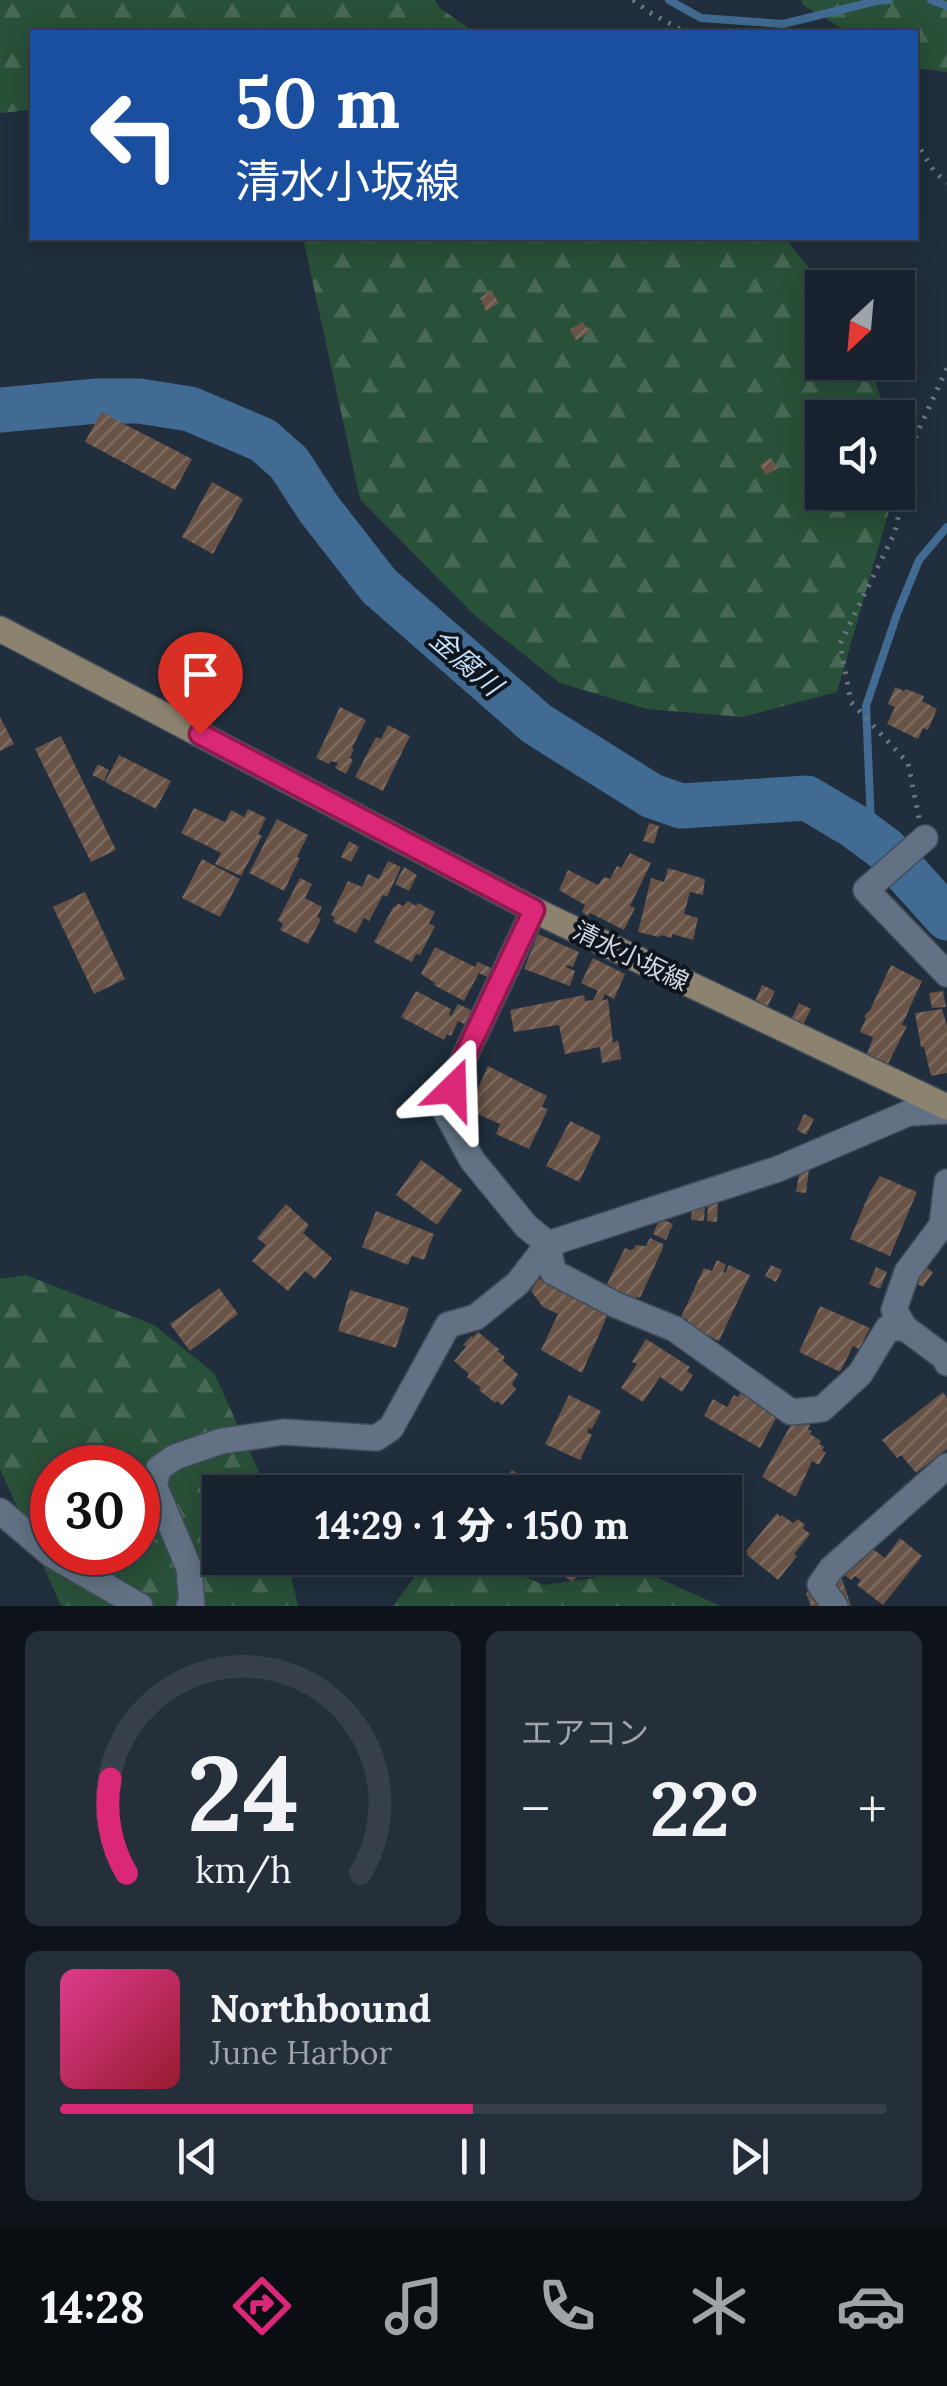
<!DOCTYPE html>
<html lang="ja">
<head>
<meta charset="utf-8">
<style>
  :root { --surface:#18222e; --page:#252f3a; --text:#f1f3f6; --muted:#9fa4aa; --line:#363f4a; --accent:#db2777 }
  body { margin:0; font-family:Lora,"Noto Sans JP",serif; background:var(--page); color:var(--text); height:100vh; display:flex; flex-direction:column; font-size:38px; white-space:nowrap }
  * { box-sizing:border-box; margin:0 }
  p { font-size:32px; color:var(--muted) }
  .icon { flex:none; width:55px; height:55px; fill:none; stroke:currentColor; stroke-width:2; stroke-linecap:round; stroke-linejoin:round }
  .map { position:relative; height:1606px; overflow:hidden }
  .panel { display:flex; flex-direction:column; gap:25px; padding:25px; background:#0d1319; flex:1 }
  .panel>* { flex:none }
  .banner { position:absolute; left:30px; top:30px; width:888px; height:210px; border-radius:0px; box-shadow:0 5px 25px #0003,0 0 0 2px var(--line); background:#1a4fa0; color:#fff; overflow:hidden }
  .needle { width:65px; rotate:206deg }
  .controls { position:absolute; left:805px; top:270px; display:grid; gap:20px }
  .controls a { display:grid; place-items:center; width:110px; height:110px; border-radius:0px; background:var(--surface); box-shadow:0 5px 25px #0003,0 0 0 2px var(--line); font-size:50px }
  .speed { position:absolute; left:30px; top:1445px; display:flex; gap:20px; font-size:50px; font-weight:700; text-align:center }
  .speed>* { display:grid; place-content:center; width:130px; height:130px; border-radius:50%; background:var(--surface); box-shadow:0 5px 25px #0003,0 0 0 2px var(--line); line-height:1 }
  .speed .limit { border:15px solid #d22; background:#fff; color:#111 }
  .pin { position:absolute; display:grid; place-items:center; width:85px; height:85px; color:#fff; margin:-102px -42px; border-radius:50% 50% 50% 0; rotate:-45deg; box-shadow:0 0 10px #0007 }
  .pin .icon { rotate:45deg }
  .me { position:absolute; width:110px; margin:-55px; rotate:22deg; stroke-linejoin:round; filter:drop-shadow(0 0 8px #0008) }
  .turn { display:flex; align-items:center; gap:35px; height:210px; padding:0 40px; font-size:45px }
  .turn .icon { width:130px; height:130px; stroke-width:2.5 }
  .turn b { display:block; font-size:70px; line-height:85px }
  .big { font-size:75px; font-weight:800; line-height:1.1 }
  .panel .tile { flex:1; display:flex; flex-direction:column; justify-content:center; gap:15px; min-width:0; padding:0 35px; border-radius:15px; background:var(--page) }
  .panel .dial { align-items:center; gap:0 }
  .dial svg { height:260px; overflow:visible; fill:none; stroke:var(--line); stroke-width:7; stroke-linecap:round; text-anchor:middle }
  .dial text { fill:var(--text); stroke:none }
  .song { display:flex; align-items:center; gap:30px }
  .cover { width:120px; height:120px; border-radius:15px; background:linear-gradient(135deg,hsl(330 70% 55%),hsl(350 70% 35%)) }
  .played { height:10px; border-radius:5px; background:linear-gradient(90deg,var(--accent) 50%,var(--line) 50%) }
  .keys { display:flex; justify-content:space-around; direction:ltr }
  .heat { display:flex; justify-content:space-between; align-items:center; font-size:55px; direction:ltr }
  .panel .tiles { flex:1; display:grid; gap:25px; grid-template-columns:1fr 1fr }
  .tile:last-child { grid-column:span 2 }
  .trip { position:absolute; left:202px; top:1475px; width:540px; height:100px; border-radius:0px; background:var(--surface); box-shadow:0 5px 25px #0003,0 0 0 2px var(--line); font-weight:800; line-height:100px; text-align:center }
  .menu { display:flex; height:160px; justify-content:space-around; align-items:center; background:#0a0e12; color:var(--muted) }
  .menu .icon { width:70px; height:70px }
  .menu .on { color:var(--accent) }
  .menu b { font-size:45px; color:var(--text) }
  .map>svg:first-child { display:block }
  .forest { fill:url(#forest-firs); fill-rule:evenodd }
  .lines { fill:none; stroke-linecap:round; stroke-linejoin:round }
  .stream { stroke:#416b92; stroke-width:8 }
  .river { stroke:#416b92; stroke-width:45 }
  .building { fill:url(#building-hatch) }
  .street-casing { stroke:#404c59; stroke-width:28 }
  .secondary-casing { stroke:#404c59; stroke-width:28 }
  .path { stroke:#6b7783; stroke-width:5; stroke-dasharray:2.5 8; stroke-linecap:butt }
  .street { stroke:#627284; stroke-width:25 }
  .secondary { stroke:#8b836f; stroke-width:25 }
  .route-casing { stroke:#8e194d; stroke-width:25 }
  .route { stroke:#db2777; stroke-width:18 }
  .labels { text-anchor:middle; stroke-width:8; stroke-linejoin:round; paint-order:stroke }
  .street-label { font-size:25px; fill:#cfd8e2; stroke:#0f151c }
  .water-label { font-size:28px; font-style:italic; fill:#c5def7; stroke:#0f151c }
</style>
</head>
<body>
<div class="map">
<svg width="947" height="1606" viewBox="0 0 947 1606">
  <defs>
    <pattern id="forest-firs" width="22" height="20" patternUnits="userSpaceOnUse" patternTransform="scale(2.5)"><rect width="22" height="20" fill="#295038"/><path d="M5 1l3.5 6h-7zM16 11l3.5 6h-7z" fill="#476854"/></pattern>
    <pattern id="building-hatch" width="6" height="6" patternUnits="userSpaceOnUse" patternTransform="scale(2.5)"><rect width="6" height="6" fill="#685346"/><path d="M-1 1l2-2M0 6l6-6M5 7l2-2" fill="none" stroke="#7d6b60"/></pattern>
  </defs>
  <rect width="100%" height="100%" fill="#202e3d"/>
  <path class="forest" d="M0,0H435L440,8L474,32H32V110L0,113Z
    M801,0H947V72L915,68V32H848L803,5Z
    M303,238H785L824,287L822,362L869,363L887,417L822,418V492L894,493L837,692L742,717L647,709L560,683L474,615L360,499Z
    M26,1275L154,1325L214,1373L268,1492H220V1558H287L298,1606H61L0,1469V1279ZM52,1468H138V1552H52Z
    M429,1558H482L544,1585L642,1571L721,1606H393Z"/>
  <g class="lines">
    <path class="stream" d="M669,0L701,18L783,24L876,1L889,0
      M931,0L947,6
      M854,826L871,824L866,706L897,614L919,560L947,527"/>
    <path class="river" d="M0,410L97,401H139L190,409L263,440L289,463L319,509L379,586L537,724L652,796L681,806L807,798L854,826L885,849L947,918"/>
  </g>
  <path class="building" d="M491,290L499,303L486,311L480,298Z
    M582,322L591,331L576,340L570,330Z
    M101,412L192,459L175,490L85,442Z
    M771,458L778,468L766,475L760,465Z
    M212,482L243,499L213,554L182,537Z
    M895,687L904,691L906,689L924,696L922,701L937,709L928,730L923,728L918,739L887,724L895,707L888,704Z
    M340,707L366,720L352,748L354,749L350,758L353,760L346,774L335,768L338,763L331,761L329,764L316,758Z
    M0,717L14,744L0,751Z
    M388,725L410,736L383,791L355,777L376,737L381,739Z
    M61,736L116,850L91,862L35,749Z
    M119,755L171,781L156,809L105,782Z
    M98,764L109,770L104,781L92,775Z
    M194,808L225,822L231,810L244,817L248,809L266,818L258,834L262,836L241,876L215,864L221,853L181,833Z
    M277,819L308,835L297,857L300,858L284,891L249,873Z
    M649,823L659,826L654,844L643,841Z
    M349,841L359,847L351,862L341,857Z
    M630,853L651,863L630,906L635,908L624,930L590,913L588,916L582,912L585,905L559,890L568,870L598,885L604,877L610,879L617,866L621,868Z
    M202,859L240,879L220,917L182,898Z
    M388,861L401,867L387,897L383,895L369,921L364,918L356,933L333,922L335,918L331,915L348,881L362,887L368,874L379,879Z
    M404,867L417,875L409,891L395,884Z
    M668,868L705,879L703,895L690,892L684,914L698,918L693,940L672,934V938L661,935L659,937L638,932L651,878L664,882Z
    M300,878L312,884L305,898L322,907L317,917L321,919L308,944L280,930L283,924L278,920Z
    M85,892L125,979L94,994L53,907Z
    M408,901L416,906L418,903L435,912L429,923L435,926L420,955L416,954L412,962L374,942L394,906L396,907L397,903L403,906Z
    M538,934L579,952L573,967L566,965V967L575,971L570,986L524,969Z
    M435,947L475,967L478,962L493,969L489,978L479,973L464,1001L434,985L435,983L421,974Z
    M593,958L625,974L614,999L605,994L602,1001L608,999L613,1043L618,1040L621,1059L602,1063L600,1047L565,1054L559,1025L514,1032L510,1010L584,995L585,1001L593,1000L598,991L581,983Z
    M891,965L922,981L902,1025L907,1026L887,1066L866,1057L873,1037L860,1032L866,1018L864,1016L870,1010Z
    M762,985L775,991L766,1010L754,1004Z
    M416,991L451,1009L449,1015L451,1016L458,1004L473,1011L466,1025L458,1021L451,1036L447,1034L444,1040L401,1017Z
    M943,991L946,1007L932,1008L929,993Z
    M799,1003L811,1009L802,1027L790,1022Z
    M942,1009L947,1026V1073L931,1076L924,1047H921L915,1013Z
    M488,1066L547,1096L542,1107L548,1109L529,1149L496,1134L500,1124L468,1110Z
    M804,1114L814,1119L806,1135L797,1130Z
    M570,1121L601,1136L579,1182L546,1166Z
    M421,1160L462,1190L437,1225L396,1195Z
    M800,1168L809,1169L806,1193L796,1192Z
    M880,1176L917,1192L890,1256L850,1239L870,1192Z
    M708,1203H718L717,1222L707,1221Z
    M286,1204L309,1225L303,1233L332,1258L315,1279L305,1271L288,1291L252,1261L266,1245L257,1238Z
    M705,1205L704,1221L691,1220L692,1209Z
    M376,1211L434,1234L424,1260L412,1256L408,1265L362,1247Z
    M660,1218L673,1224L666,1240L653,1234Z
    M650,1238L663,1244V1248L640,1298L637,1296L636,1300L608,1288L609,1286L607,1284L625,1248L630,1250L634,1249L636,1245L646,1246Z
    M717,1260L726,1265L723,1272L725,1273L729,1265L750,1275L719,1341L686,1325L688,1320L681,1317L704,1268L712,1271Z
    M771,1265L782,1270L776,1282L765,1276Z
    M924,1266L933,1272L923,1287L914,1282Z
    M876,1267L887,1272L880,1289L869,1284Z
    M538,1278L609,1312L582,1373L541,1350L558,1314L543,1307L531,1291Z
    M219,1288L238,1314L190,1351L170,1324Z
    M350,1290L409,1308L396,1348L338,1331Z
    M820,1306L870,1328L859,1349L853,1346L840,1372L799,1352Z
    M478,1332L499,1349L498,1351L505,1357L503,1361L518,1374L512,1384L516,1389L502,1405L497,1401L495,1403L479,1390L481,1388L467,1377L469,1374L454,1361L466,1347L463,1345L471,1336L473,1337Z
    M646,1339L690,1367L687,1371L693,1375L682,1392L660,1377L643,1402L621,1388L637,1364L632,1362Z
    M741,1392L778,1415L760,1448L704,1416L713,1399L727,1407L734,1395L738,1397Z
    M943,1392L947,1398V1449L916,1473L901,1455L897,1458L882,1440Z
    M569,1395L601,1411L592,1429L589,1428L587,1432L592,1435L580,1460L545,1444Z
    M799,1419L810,1425L808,1429L812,1431L810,1434L821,1441L819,1444L824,1447L822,1451L826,1452L819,1465L812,1461L796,1497L762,1477L793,1421Z
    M512,1470L544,1492H495Z
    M687,1482L699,1492H677Z
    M777,1513L780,1517L782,1515L793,1523L798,1519L805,1525L803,1528L810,1534L794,1554L797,1556L778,1580L746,1554L748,1552L746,1551Z
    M900,1538L922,1556L883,1605L857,1585L861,1580L855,1576L851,1580L835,1568L865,1543L885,1558Z
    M542,1558H594L572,1582Z
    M841,1576L851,1606H811L806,1594L817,1580Z"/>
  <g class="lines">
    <defs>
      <path id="street" d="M925,838L866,890L947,974
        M534,910L460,1066L446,1112L472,1160L526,1226L548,1244L553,1272L616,1305L675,1329L791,1412L822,1409L860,1374L888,1328H905
        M947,1182L942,1225L907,1272L894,1310L905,1328L944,1357L947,1363
        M0,1511L52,1555L140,1606
        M189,1606L192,1605L189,1568L154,1485L159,1468L175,1457L222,1441L284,1432L376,1438L391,1428L448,1325L476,1317L518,1283L548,1244L778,1169L909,1113L947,1111
        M835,1606L820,1585L831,1569L947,1466"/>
      <path id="secondary" d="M0,629L534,910L947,1107"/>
    </defs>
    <use href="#street" class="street-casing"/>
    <use href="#secondary" class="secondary-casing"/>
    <path class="path" d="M633,0L649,12L685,32
      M915,141L934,171L947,183
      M919,818L908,763L851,702L840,644L895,532L915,438L947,368"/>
    <use href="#street" class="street"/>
    <use href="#secondary" class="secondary"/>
  </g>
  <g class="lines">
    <defs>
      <path id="route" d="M200,734L534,910L460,1066L453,1089"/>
    </defs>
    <use href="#route" class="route-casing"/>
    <use href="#route" class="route"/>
  </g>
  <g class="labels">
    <g class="street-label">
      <text transform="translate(631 956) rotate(26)" y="9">清水小坂線</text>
    </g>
    <g class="water-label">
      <text transform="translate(466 662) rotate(41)" y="10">金腐川</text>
    </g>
  </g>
</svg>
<div class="controls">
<a><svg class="needle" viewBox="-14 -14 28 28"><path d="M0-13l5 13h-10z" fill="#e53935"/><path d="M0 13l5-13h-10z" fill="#9fa4aa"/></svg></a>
<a><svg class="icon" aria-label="sound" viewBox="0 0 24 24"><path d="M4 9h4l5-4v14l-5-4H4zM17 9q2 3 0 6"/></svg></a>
</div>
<div class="speed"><div class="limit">30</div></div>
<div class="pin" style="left:200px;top:734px;background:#d93025"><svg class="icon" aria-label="arrive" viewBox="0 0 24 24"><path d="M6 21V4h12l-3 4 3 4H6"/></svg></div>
<svg class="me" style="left:453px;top:1089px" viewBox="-20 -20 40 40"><path d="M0-17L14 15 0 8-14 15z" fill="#db2777" stroke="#fff" stroke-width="4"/></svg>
<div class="trip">14:29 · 1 分 · 150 m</div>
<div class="banner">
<div class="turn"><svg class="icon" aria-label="left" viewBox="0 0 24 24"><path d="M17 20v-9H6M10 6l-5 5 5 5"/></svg><div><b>50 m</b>清水小坂線</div></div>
</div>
</div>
<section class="panel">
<div class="tiles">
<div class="tile dial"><svg viewBox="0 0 100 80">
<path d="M14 69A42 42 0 1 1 86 69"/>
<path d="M14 69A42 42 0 0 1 9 40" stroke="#db2777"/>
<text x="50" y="56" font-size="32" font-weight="700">24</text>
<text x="50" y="72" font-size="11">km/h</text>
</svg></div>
<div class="tile"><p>エアコン</p>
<div class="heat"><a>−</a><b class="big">22°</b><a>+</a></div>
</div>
<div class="tile">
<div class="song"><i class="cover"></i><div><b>Northbound</b><p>June Harbor</p></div></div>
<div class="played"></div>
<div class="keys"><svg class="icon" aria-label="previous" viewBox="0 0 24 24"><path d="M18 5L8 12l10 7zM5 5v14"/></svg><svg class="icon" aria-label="pause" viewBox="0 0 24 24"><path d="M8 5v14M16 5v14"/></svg><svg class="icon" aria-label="next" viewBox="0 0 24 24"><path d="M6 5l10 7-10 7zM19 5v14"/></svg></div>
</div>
</div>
</section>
<nav class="menu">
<b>14:28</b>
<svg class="icon on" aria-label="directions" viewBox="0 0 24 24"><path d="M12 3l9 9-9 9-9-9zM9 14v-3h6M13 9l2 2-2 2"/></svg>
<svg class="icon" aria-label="music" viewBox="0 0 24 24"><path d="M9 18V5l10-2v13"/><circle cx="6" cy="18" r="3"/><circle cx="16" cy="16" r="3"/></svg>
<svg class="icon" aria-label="phone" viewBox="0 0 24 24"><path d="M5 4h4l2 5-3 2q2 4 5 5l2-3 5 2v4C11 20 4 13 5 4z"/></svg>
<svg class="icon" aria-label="climate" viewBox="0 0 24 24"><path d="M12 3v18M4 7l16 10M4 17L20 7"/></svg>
<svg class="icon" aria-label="car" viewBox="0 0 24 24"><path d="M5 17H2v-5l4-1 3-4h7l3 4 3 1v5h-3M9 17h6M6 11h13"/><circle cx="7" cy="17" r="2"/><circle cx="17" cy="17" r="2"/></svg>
</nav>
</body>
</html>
